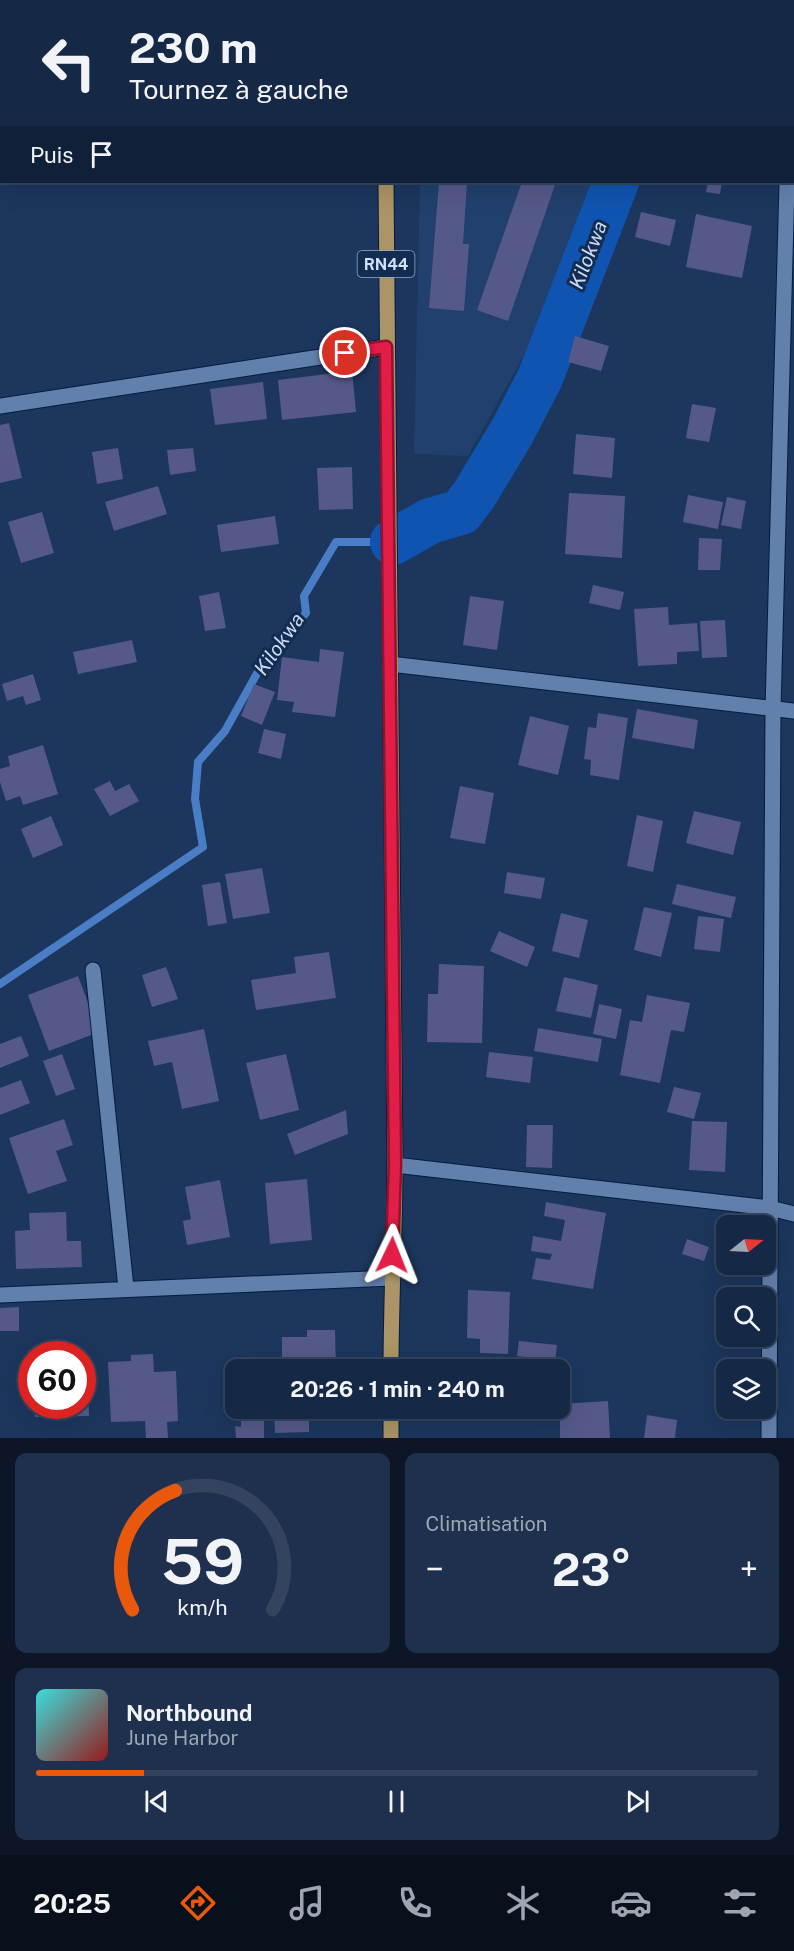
<!DOCTYPE html>
<html lang="fr">
<head>
<meta charset="utf-8">
<style>
  :root { --surface:#152846; --page:#1e304d; --text:#f1f3f6; --muted:#9da6b3; --line:#34445f; --accent:#ea580c }
  body { margin:0; font-family:"Public Sans",sans-serif; background:var(--page); color:var(--text); height:100vh; display:flex; flex-direction:column; font-size:22px; white-space:nowrap }
  * { box-sizing:border-box; margin:0 }
  p { font-size:20px; color:var(--muted) }
  .icon { flex:none; width:33px; height:33px; fill:none; stroke:currentColor; stroke-width:2; stroke-linecap:round; stroke-linejoin:round }
  .map { position:relative; height:1438px; overflow:hidden }
  .details { display:flex; flex-direction:column; gap:15px; padding:15px; background:#0c1626; flex:1 }
  .details>* { flex:none }
  .top-card { position:absolute; left:0px; top:0px; width:795px; height:183px; box-shadow:0 6px 24px #0002,0 0 0 2px var(--line); background:#152846; color:var(--text); overflow:hidden }
  .needle { width:39px; rotate:72deg }
  .buttons { position:absolute; left:716px; top:1215px; display:grid; gap:12px }
  .buttons a { display:grid; place-items:center; width:60px; height:60px; border-radius:12px; background:var(--surface); box-shadow:0 6px 24px #0002,0 0 0 2px var(--line); font-size:30px }
  .speed { position:absolute; left:18px; top:1341px; display:flex; gap:12px; font-size:30px; font-weight:700; text-align:center }
  .speed>* { display:grid; place-content:center; width:78px; height:78px; border-radius:50%; background:var(--surface); box-shadow:0 6px 24px #0002,0 0 0 2px var(--line); line-height:1 }
  .speed .limit { border:9px solid #d22; background:#fff; color:#111 }
  .pin { position:absolute; display:grid; place-items:center; width:51px; height:51px; color:#fff; margin:-26px; border:3px solid #fff; border-radius:50%; box-shadow:0 2px 6px #0007 }
  .me { position:absolute; width:66px; margin:-33px; rotate:2deg; stroke-linejoin:round; filter:drop-shadow(0 0 4px #0008) }
  .turn { display:flex; align-items:center; gap:21px; height:126px; padding:0 30px; font-size:27px }
  .turn .icon { width:78px; height:78px; stroke-width:2.5 }
  .turn b { display:block; font-size:42px; line-height:51px }
  .then { display:flex; align-items:center; height:57px; padding:0 30px; background:#0003; gap:12px; font-size:22px }
  .big { font-size:45px; font-weight:700; line-height:1.1 }
  .details .widget { flex:1; display:flex; flex-direction:column; justify-content:center; gap:9px; min-width:0; padding:0 21px; border-radius:12px; background:var(--page) }
  .details .dial { align-items:center; gap:0 }
  .dial svg { height:156px; overflow:visible; fill:none; stroke:var(--line); stroke-width:7; stroke-linecap:round; text-anchor:middle }
  .dial text { fill:var(--text); stroke:none }
  .song { display:flex; align-items:center; gap:18px }
  .cover { width:72px; height:72px; border-radius:9px; background:linear-gradient(135deg,hsl(180 70% 55%),hsl(0 70% 35%)) }
  .played { height:6px; border-radius:3px; background:linear-gradient(90deg,var(--accent) 15%,var(--line) 15%) }
  .keys { display:flex; justify-content:space-around; direction:ltr }
  .heat { display:flex; justify-content:space-between; align-items:center; font-size:33px; direction:ltr }
  .details .tiles { flex:1; display:grid; gap:15px; grid-template-columns:1fr 1fr }
  .widget:last-child { grid-column:span 2 }
  .trip { position:absolute; left:225px; top:1359px; width:345px; height:60px; border-radius:12px; background:var(--surface); box-shadow:0 6px 24px #0002,0 0 0 2px var(--line); font-weight:700; line-height:60px; text-align:center }
  .tabs { display:flex; height:96px; justify-content:space-around; align-items:center; background:#08101c; color:var(--muted) }
  .tabs .icon { width:42px; height:42px }
  .tabs .current { color:var(--accent) }
  .tabs b { font-size:27px; color:var(--text) }
  .map>svg:first-child { display:block }
  .built { fill:#21406d }
  .lines { fill:none; stroke-linecap:round; stroke-linejoin:round }
  .stream { stroke:#497ec6; stroke-width:8 }
  .river { stroke:#0f54b0; stroke-width:46 }
  .building { fill:#545989 }
  .minor-casing { stroke:#041c41; stroke-width:17 }
  .primary-casing { stroke:#041c41; stroke-width:17 }
  .minor { stroke:#6280ac; stroke-width:15 }
  .primary { stroke:#ab9465; stroke-width:15 }
  .route-casing { stroke:#92132f; stroke-width:15 }
  .route { stroke:#e11d48; stroke-width:10 }
  .labels { text-anchor:middle; stroke-width:6; stroke-linejoin:round; paint-order:stroke }
  .shield { fill:#122c52; stroke:#97aac7; stroke-width:1.5 }
  .shield-label { font-size:16px; font-weight:bold; fill:#d0e0f9 }
  .water-label { font-size:20px; font-style:italic; fill:#ccdcf5; stroke:#122c52 }
</style>
</head>
<body>
<div class="map">
<svg width="794" height="1438" viewBox="0 0 794 1438">
  <rect width="100%" height="100%" fill="#1c365d"/>
  <path class="built" d="M424,0H690L424,2Z
    M420,182H606L529,346L468,456L414,454Z"/>
  <g class="lines">
    <path class="stream" d="M0,984L203,847L195,799L198,762L225,731L260,668L306,613L304,596L336,542H391"/>
    <path class="river" d="M704,2L706,0
      M393,542L430,521L461,512L474,495L512,432L540,378L616,182"/>
  </g>
  <path class="building" d="M439,182H467L463,244H469L464,311L429,308Z
    M522,182H556L508,321L477,310Z
    M708,182H722L720,194L706,192Z
    M641,212L676,220L670,246L635,237Z
    M696,214L752,226L742,278L686,267Z
    M575,336L609,346L601,371L568,362Z
    M352,371L356,412L282,420L278,380Z
    M263,382L267,419L215,425L210,389Z
    M692,404L716,408L709,442L686,438Z
    M9,423L22,478L0,483V425Z
    M576,434L615,438L612,478L573,474Z
    M118,448L123,479L97,484L92,452Z
    M193,448L196,471L170,475L167,450Z
    M352,467L353,509L319,510L317,468Z
    M158,486L167,514L114,531L105,502Z
    M569,493L625,496L622,558L565,554Z
    M688,495L723,502L718,529L683,522Z
    M727,497L746,501L741,529L721,525Z
    M42,512L54,553L21,563L8,522Z
    M275,516L279,544L221,552L217,525Z
    M699,538L722,539L720,570H698Z
    M593,585L624,592L620,610L589,603Z
    M219,592L226,628L205,631L199,596Z
    M470,596L504,601L497,650L463,645Z
    M668,607L669,625L697,623L699,651L677,652V664L638,666L634,609Z
    M725,620L727,657L702,658L700,621Z
    M132,640L137,662L78,674L73,652Z
    M320,649L344,652L335,717L292,712L294,702L277,700L282,657L319,662Z
    M33,674L41,700L26,705L23,696L7,701L2,684Z
    M254,684L275,692L262,725L241,716Z
    M637,709L698,720L694,749L632,738Z
    M598,713L628,718L619,780L590,775L591,760L584,759L588,727L596,728Z
    M530,716L569,726L558,775L518,765Z
    M264,729L286,734L281,759L258,753Z
    M43,745L58,794L23,805L20,796L6,801L0,782V769L10,766L8,756Z
    M110,781L115,791L129,784L139,801L110,816L94,789Z
    M460,786L494,793L485,844L450,838Z
    M694,811L741,822L733,855L686,843Z
    M637,815L663,821L653,872L627,866Z
    M51,816L63,845L33,858L21,829Z
    M262,868L270,913L233,919L225,874Z
    M507,872L545,878L541,899L504,893Z
    M220,882L227,923L208,926L202,885Z
    M677,884L736,897L731,918L672,904Z
    M644,907L672,913L661,957L634,950Z
    M561,913L588,920L579,958L552,951Z
    M698,916L724,919L720,952L694,949Z
    M499,931L535,947L527,967L490,951Z
    M329,952L336,998L256,1010L251,980L296,973L294,957Z
    M439,964L484,966L482,1043L427,1042L428,994H438Z
    M166,967L178,999L152,1007L142,975Z
    M78,976L99,1032L49,1051L28,995Z
    M564,977L598,985L591,1018L556,1011Z
    M647,995L690,1003L684,1032L671,1030L660,1083L620,1075L630,1020L642,1022Z
    M599,1004L622,1009L616,1039L593,1034Z
    M538,1028L602,1039L598,1062L534,1051Z
    M204,1029L219,1101L182,1109L172,1062L154,1066L148,1041Z
    M21,1036L29,1056L0,1068V1044Z
    M489,1052L533,1057L530,1083L486,1077Z
    M62,1054L75,1089L56,1096L43,1061Z
    M286,1054L299,1110L260,1120L246,1063Z
    M21,1080L30,1103L0,1115V1088Z
    M674,1087L701,1093L694,1119L667,1112Z
    M346,1110L348,1134L295,1155L287,1134Z
    M64,1119L73,1145L56,1151L67,1181L28,1194L9,1138Z
    M692,1121L727,1122L725,1172L689,1170Z
    M527,1125H553L552,1168L526,1167Z
    M307,1179L312,1240L270,1244L265,1183Z
    M220,1180L230,1237L187,1245L183,1221L191,1219L185,1187Z
    M546,1202L606,1213L593,1289L532,1279L536,1258L550,1260L552,1254L531,1251L533,1236L561,1241L565,1220L544,1216Z
    M66,1212L67,1241H81L82,1267L16,1269L15,1231L30,1230L29,1213Z
    M687,1239L709,1247L704,1261L682,1254Z
    M468,1290L510,1292L508,1354L480,1353V1339L467,1338Z
    M19,1307V1331H0V1308Z
    M307,1330H335L336,1370H282V1337H307Z
    M519,1341L557,1345L555,1361L517,1356Z
    M153,1354L154,1372L176,1371L178,1421L167,1422L168,1438H146L145,1421L111,1422L108,1362L131,1361V1355Z
    M82,1379H88L89,1416L35,1417V1406H82Z
    M608,1401L610,1438H560V1404Z
    M241,1408H264V1438H236L235,1426L241,1427Z
    M274,1408H309V1432L275,1433Z
    M647,1415L677,1420L675,1438H644Z"/>
  <g class="lines">
    <defs>
      <path id="minor" d="M0,406L386,347
        M390,664L794,711
        M93,970L126,1288
        M395,1165L770,1208L794,1214
        M0,1295L391,1278
        M769,1438L773,709L787,182"/>
      <path id="primary" d="M386,2V0
        M386,182C386,508 394,834 395,1161C395,1230 391,1300 391,1370
        M391,1408V1438"/>
    </defs>
    <use href="#minor" class="minor-casing"/>
    <use href="#primary" class="primary-casing"/>
    <use href="#minor" class="minor"/>
    <use href="#primary" class="primary"/>
  </g>
  <g class="lines">
    <defs>
      <path id="route" d="M345,353L386,347L395,1165L392,1255"/>
    </defs>
    <use href="#route" class="route-casing"/>
    <use href="#route" class="route"/>
  </g>
  <g class="labels">
    <rect class="shield" x="357.5" y="251" width="57" height="26" rx="4.5"/>
    <g class="shield-label">
      <text x="386" y="270">RN44</text>
    </g>
    <g class="water-label">
      <text transform="translate(588 255) rotate(-69)" y="7">Kilokwa</text>
      <text transform="translate(279 644) rotate(-55)" y="7">Kilokwa</text>
    </g>
  </g>
</svg>
<div class="buttons">
<a><svg class="needle" viewBox="-14 -14 28 28"><path d="M0-13l5 13h-10z" fill="#e53935"/><path d="M0 13l5-13h-10z" fill="#9da6b3"/></svg></a>
<a><svg class="icon" aria-label="search" viewBox="0 0 24 24"><circle cx="10" cy="10" r="6"/><path d="M15 15l6 6"/></svg></a>
<a><svg class="icon" aria-label="layers" viewBox="0 0 24 24"><path d="M12 4l9 5-9 5-9-5zM3 14l9 5 9-5"/></svg></a>
</div>
<div class="speed"><div class="limit">60</div></div>
<div class="pin" style="left:345px;top:353px;background:#d93025"><svg class="icon" aria-label="arrive" viewBox="0 0 24 24"><path d="M6 21V4h12l-3 4 3 4H6"/></svg></div>
<svg class="me" style="left:392px;top:1255px" viewBox="-20 -20 40 40"><path d="M0-17L14 15 0 8-14 15z" fill="#e11d48" stroke="#fff" stroke-width="4"/></svg>
<div class="trip">20:26 · 1 min · 240 m</div>
<div class="top-card">
<div class="turn"><svg class="icon" aria-label="left" viewBox="0 0 24 24"><path d="M17 20v-9H6M10 6l-5 5 5 5"/></svg><div><b>230 m</b>Tournez à gauche</div></div>
<div class="then">Puis<svg class="icon" aria-label="arrive" viewBox="0 0 24 24"><path d="M6 21V4h12l-3 4 3 4H6"/></svg></div>
</div>
</div>
<section class="details">
<div class="tiles">
<div class="widget dial"><svg viewBox="0 0 100 80">
<path d="M14 69A42 42 0 1 1 86 69"/>
<path d="M14 69A42 42 0 0 1 36 8" stroke="#ea580c"/>
<text x="50" y="56" font-size="32" font-weight="700">59</text>
<text x="50" y="72" font-size="11">km/h</text>
</svg></div>
<div class="widget"><p>Climatisation</p>
<div class="heat"><a>−</a><b class="big">23°</b><a>+</a></div>
</div>
<div class="widget">
<div class="song"><i class="cover"></i><div><b>Northbound</b><p>June Harbor</p></div></div>
<div class="played"></div>
<div class="keys"><svg class="icon" aria-label="previous" viewBox="0 0 24 24"><path d="M18 5L8 12l10 7zM5 5v14"/></svg><svg class="icon" aria-label="pause" viewBox="0 0 24 24"><path d="M8 5v14M16 5v14"/></svg><svg class="icon" aria-label="next" viewBox="0 0 24 24"><path d="M6 5l10 7-10 7zM19 5v14"/></svg></div>
</div>
</div>
</section>
<nav class="tabs">
<b>20:25</b>
<svg class="icon current" aria-label="directions" viewBox="0 0 24 24"><path d="M12 3l9 9-9 9-9-9zM9 14v-3h6M13 9l2 2-2 2"/></svg>
<svg class="icon" aria-label="music" viewBox="0 0 24 24"><path d="M9 18V5l10-2v13"/><circle cx="6" cy="18" r="3"/><circle cx="16" cy="16" r="3"/></svg>
<svg class="icon" aria-label="phone" viewBox="0 0 24 24"><path d="M5 4h4l2 5-3 2q2 4 5 5l2-3 5 2v4C11 20 4 13 5 4z"/></svg>
<svg class="icon" aria-label="climate" viewBox="0 0 24 24"><path d="M12 3v18M4 7l16 10M4 17L20 7"/></svg>
<svg class="icon" aria-label="car" viewBox="0 0 24 24"><path d="M5 17H2v-5l4-1 3-4h7l3 4 3 1v5h-3M9 17h6M6 11h13"/><circle cx="7" cy="17" r="2"/><circle cx="17" cy="17" r="2"/></svg>
<svg class="icon" aria-label="filters" viewBox="0 0 24 24"><path d="M4 7h16M4 17h16"/><circle cx="9" cy="7" r="2"/><circle cx="15" cy="17" r="2"/></svg>
</nav>
</body>
</html>
